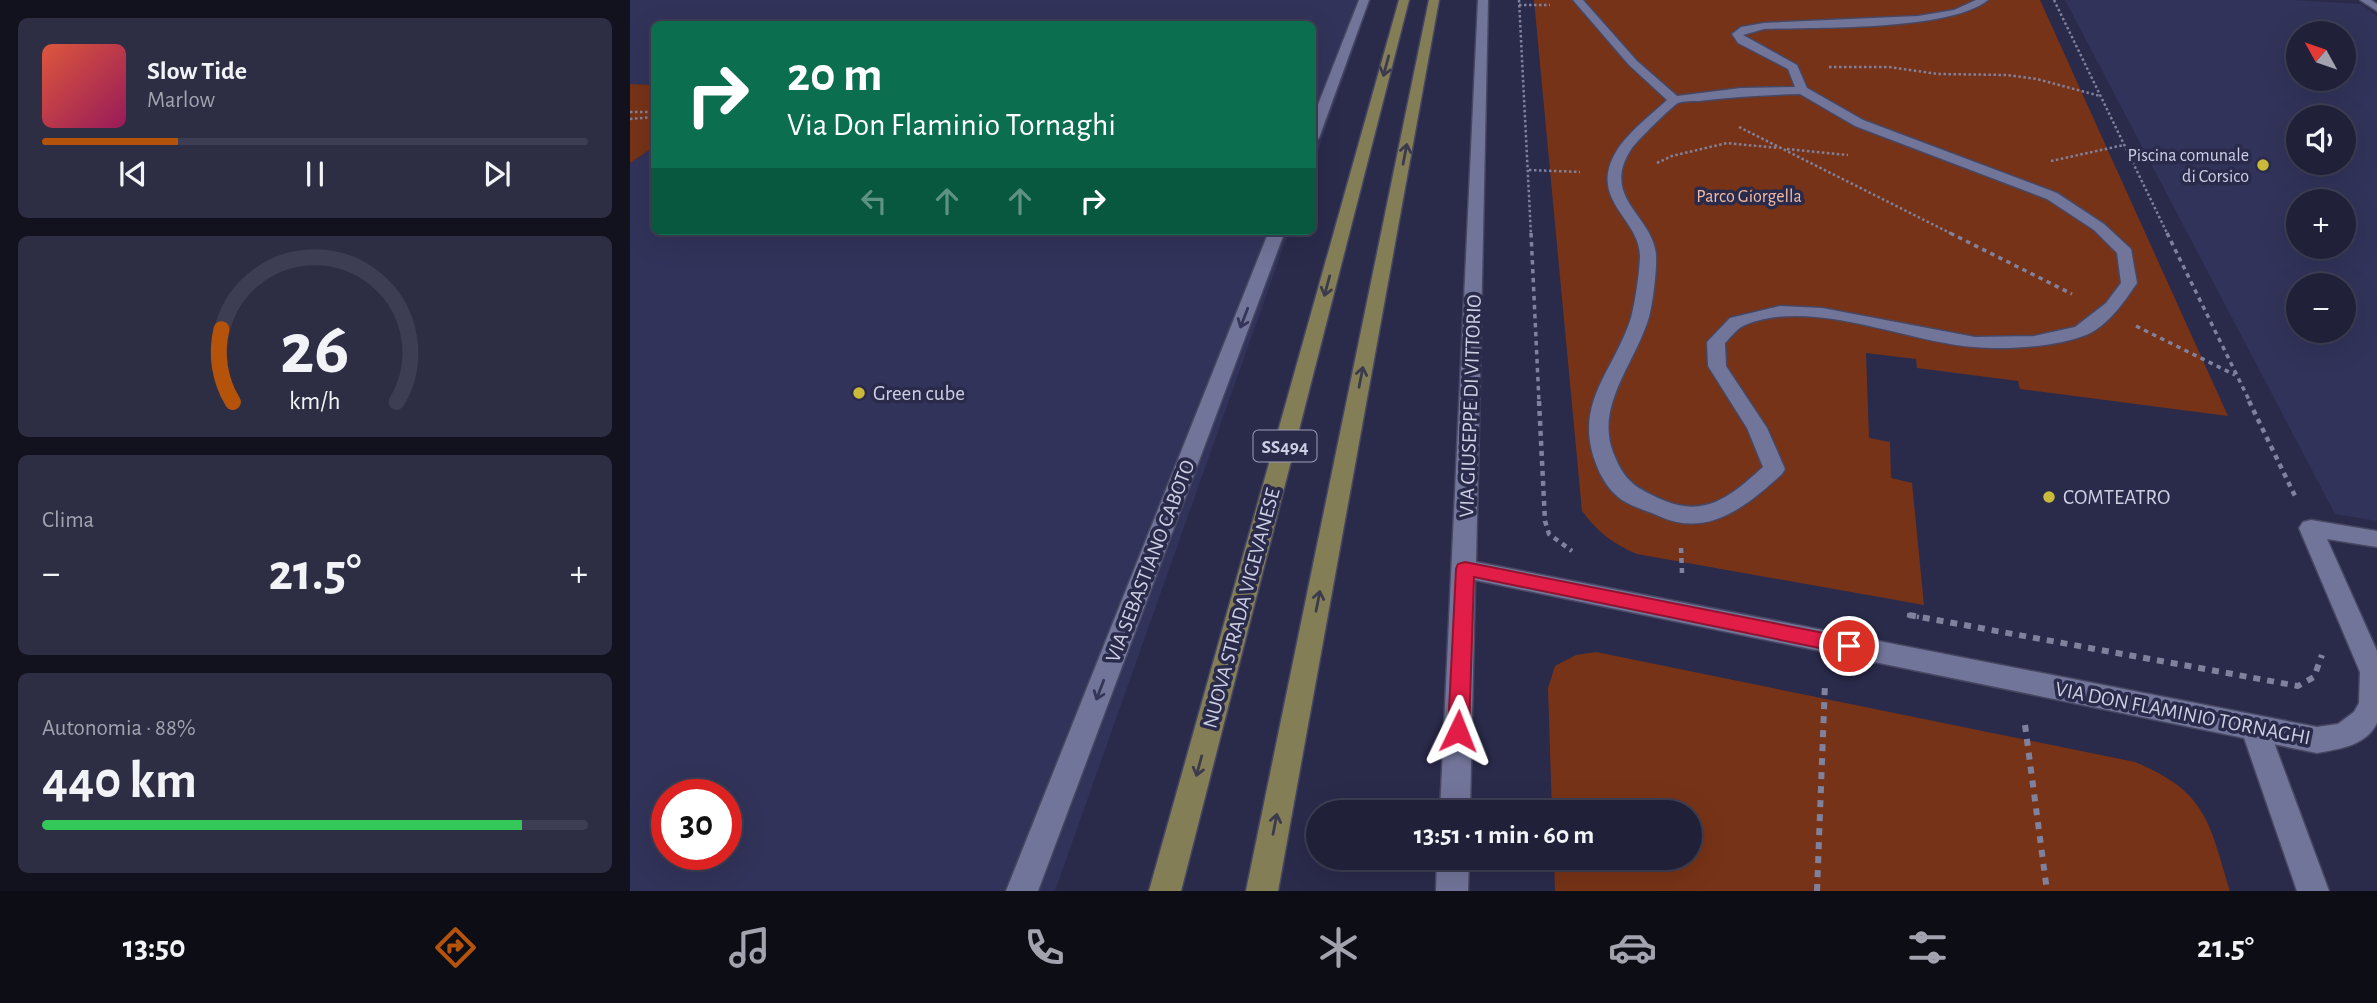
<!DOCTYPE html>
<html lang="it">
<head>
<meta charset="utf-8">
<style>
  :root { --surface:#202038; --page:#2d2d43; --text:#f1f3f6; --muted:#a2a3ae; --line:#3d3e53; --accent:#b45309 }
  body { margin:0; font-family:"Alegreya Sans",sans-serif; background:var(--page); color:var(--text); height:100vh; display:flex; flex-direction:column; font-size:26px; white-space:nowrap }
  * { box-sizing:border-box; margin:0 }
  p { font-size:23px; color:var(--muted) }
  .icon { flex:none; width:38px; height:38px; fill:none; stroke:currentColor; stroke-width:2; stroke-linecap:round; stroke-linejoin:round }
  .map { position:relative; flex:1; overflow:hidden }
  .details { display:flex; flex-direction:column; gap:18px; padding:18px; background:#12121f; width:630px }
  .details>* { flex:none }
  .guide { position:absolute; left:21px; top:21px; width:665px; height:214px; border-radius:10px; box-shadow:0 7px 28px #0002,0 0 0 2px var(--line); background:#0b6e4f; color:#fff; overflow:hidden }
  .needle { width:46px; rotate:310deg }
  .controls { position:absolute; left:1656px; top:21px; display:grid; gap:14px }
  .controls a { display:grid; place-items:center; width:70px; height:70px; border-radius:50%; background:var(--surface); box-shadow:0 7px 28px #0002,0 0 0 2px var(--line); font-size:35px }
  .speed { position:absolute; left:21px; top:779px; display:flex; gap:14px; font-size:35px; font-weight:700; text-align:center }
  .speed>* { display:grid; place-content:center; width:91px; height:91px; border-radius:50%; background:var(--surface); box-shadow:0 7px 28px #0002,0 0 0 2px var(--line); line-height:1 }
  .speed .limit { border:10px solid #d22; background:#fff; color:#111 }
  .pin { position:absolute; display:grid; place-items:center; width:60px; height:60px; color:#fff; margin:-30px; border:4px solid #fff; border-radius:50%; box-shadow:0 2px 7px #0007 }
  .me { position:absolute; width:77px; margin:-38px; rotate:2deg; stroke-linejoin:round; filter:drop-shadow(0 0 5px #0008) }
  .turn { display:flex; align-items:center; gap:24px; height:147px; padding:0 21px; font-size:32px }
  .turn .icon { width:91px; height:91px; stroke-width:2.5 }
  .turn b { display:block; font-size:49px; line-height:60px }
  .lanes { display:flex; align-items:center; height:66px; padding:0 21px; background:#0003; justify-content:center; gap:35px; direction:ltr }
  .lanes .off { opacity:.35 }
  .big { font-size:52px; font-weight:700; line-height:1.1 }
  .details .card { flex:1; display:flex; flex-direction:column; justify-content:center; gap:10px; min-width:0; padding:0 24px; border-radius:10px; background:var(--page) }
  .details .dial { align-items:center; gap:0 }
  .dial svg { height:182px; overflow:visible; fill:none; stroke:var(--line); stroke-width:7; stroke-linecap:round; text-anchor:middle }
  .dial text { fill:var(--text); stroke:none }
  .song { display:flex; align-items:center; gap:21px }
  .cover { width:84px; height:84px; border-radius:10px; background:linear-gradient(135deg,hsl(10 70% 55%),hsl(330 70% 35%)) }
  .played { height:7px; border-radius:4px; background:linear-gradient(90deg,var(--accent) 25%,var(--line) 25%) }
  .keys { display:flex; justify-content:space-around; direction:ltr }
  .heat { display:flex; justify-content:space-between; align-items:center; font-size:38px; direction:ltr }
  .charge { height:10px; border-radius:5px; background:linear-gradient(90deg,#34c759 88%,var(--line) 0) }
  .trip { position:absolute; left:676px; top:800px; width:396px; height:70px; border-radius:35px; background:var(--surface); box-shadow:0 7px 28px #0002,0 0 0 2px var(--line); font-weight:700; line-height:70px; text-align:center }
  .tabs { display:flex; height:112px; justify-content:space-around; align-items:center; background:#0d0d16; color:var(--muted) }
  .tabs .icon { width:49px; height:49px }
  .tabs .current { color:var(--accent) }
  .tabs b { font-size:32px; color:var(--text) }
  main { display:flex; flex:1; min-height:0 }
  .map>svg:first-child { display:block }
  .built { fill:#32335a; fill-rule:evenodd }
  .green { fill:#773317 }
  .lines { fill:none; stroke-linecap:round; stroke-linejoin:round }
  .lane-casing { stroke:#474762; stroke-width:3 }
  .street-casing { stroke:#474762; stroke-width:3 }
  .primary-casing { stroke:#474762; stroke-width:3 }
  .path-far3 { stroke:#80819c; stroke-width:2.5; stroke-dasharray:2.5 2.5; stroke-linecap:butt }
  .path-far2 { stroke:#80819c; stroke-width:3.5; stroke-dasharray:4.5 4.5; stroke-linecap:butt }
  .path-far1 { stroke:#80819c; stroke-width:4.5; stroke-dasharray:5 5; stroke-linecap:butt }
  .path { stroke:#80819c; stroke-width:6; stroke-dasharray:7 7; stroke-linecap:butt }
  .lane { fill:#72759a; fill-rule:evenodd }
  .street { fill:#72759a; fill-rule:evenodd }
  .primary { fill:#847e56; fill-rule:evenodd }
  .oneway { stroke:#3c3b4d }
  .oneway2 { stroke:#353557 }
  .route { fill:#e11d48; stroke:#92132f; stroke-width:2 }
  .poi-dot { fill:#cbba39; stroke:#2a2a4b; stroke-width:2.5 }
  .labels { text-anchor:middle; stroke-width:7; stroke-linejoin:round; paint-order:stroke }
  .far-poi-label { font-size:18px; fill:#cdcfe4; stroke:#2a2a4b; text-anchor:end }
  .far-park-label { font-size:18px; fill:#f2bba6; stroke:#2a2a4b }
  .shield { fill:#2a2a4b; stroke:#9c9eb6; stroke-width:2 }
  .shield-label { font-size:19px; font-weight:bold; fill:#cdcfe4 }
  .poi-label { font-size:21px; fill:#cdcfe4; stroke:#2a2a4b; text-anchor:start }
  .street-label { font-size:21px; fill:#cdcfe4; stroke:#2a2a4b }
</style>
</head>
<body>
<main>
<section class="details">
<div class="card">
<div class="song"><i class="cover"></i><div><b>Slow Tide</b><p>Marlow</p></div></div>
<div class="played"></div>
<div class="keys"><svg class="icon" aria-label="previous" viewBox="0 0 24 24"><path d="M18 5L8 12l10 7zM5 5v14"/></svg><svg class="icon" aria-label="pause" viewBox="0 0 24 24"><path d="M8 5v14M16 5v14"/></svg><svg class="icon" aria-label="next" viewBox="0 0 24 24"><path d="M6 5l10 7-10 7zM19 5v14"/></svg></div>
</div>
<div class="card dial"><svg viewBox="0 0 100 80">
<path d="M14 69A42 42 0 1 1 86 69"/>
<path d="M14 69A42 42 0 0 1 9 37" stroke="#b45309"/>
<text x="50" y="56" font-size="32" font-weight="700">26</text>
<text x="50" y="72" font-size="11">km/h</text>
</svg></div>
<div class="card"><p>Clima</p>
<div class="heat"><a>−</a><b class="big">21.5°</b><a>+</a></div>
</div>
<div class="card"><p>Autonomia · 88%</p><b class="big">440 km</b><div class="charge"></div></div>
</section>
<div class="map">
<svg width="1747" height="891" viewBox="0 0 1747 891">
  <rect width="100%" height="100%" fill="#2a2a4b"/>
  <path class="built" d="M0,0H741L683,165L682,24H24V85L0,84Z
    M1435,0H1662L1731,4L1747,16V521L1705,514ZM1668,33H1713V79H1668ZM1668,117H1713V163H1668ZM1668,201H1713V247H1668ZM1668,285H1713V331H1668Z
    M24,147V231H659L425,891H0V163ZM37,794H96V854H37Z"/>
  <path class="green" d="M904,0H1410L1598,416L1390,389L1388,381L1287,368L1286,359L1236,353L1239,438L1260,442L1261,478L1282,483L1294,605L1007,554C983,544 968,532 952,511Z
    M0,84L24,85V147L0,163Z
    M966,652L1505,762C1577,792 1579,822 1600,891H925L924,858H1059V812H922L918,688L925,666L946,655Z"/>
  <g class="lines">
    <defs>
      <path id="lane" d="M1625,717L1635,720L1639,729L1699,891H1667L1611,729L1615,720Z"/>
      <path id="street" d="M729,0H739L689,138L682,142V120Z
        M848,0H858L846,562L1687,727L1708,724L1724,712L1729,703L1730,672L1669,528L1673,522L1681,520L1747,531V547L1697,539L1747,651V723C1736,746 1709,749 1687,753L845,580L840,812H810Z
        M943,0H953L1007,61L1047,96L1111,88L1165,87L1158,69L1108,43L1102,34L1111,27L1134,23L1288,16L1324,10L1346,0H1358C1320,31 1186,27 1134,29L1113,35L1167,65L1177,88L1233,120L1427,193L1474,224L1501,249L1507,283C1494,302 1478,326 1456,335C1426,347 1377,350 1345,347C1275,342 1182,297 1115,325C1107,328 1101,337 1095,343L1096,366L1137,428L1155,469L1152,474C1118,505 1079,538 1031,517C1018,511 1003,507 992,500C979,491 970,476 965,461C944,402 984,371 1001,318C1005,303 1010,270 1010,255C1009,224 973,206 978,173C983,142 1016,120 1037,100L999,65ZM1170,94L1225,126L1417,199L1464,230L1487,253L1491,283L1476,303L1445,327L1404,336L1345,337L1192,308L1150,306L1100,318L1077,342L1078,366L1117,428L1133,467C1103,494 1077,518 1035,501C1006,488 995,483 983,452C965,405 1006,362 1019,317C1023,303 1027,268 1026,254C1022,215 969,197 1002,148C1006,142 1043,105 1048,103C1053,101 1063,101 1069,101C1103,97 1136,95 1170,94Z
        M1730,0H1741L1747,4V11Z
        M639,231H655L408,891H376Z
        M807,858H839L838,891H806Z"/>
      <path id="primary" d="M769,0H779L551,891H519Z
        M799,0H809L648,891H616Z"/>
    </defs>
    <use href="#lane" class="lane-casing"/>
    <use href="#street" class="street-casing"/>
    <use href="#primary" class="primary-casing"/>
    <path class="path-far3" d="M889,0L901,235
      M1424,0L1538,235
      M889,5H920
      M1199,67H1259L1308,74L1377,75L1407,79L1470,96
      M0,112H24
      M0,119L24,117
      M1109,127L1324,235
      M1157,149L1218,155
      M1421,161L1494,145
      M1027,163L1042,156L1097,143L1148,148
      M899,170L950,172"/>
    <path class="path-far2" d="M901,233L909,402
      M1320,233L1442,294
      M1537,233L1620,402
      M1506,326L1605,375"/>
    <path class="path-far1" d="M909,401L915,521L919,534L942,551
      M1619,401L1665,496
      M1051,548L1052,573
      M1277,615L1289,617"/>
    <path class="path" d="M1279,615L1668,686L1684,677L1692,655
      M1395,725L1417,891
      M1187,891L1195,683"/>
    <use href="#lane" class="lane"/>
    <use href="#street" class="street"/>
    <use href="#primary" class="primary"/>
  </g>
  <defs><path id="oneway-shaft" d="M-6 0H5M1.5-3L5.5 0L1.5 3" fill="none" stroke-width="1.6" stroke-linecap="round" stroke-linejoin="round" transform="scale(1.75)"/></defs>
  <g class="oneway">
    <use href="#oneway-shaft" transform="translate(756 66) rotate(105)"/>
    <use href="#oneway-shaft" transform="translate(775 154) rotate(-79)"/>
    <use href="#oneway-shaft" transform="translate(697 286) rotate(105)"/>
    <use href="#oneway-shaft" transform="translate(731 377) rotate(-79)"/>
    <use href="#oneway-shaft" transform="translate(688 601) rotate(-79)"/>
    <use href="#oneway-shaft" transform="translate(569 766) rotate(105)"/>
    <use href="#oneway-shaft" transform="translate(645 824) rotate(-79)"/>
  </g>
  <g class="oneway2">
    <use href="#oneway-shaft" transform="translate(614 318) rotate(111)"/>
    <use href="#oneway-shaft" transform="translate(470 690) rotate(111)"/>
  </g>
  <path class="route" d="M835,562L1219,638L1226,641L1229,646L1226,652L1219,654L844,577L839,731L836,737L828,740L821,737L818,731L826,569L828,564Z"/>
  <g class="poi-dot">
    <circle cx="1633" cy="165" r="7"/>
    <circle cx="229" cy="393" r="7"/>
    <circle cx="1419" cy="497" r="7"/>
  </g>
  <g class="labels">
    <g class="far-poi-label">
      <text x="1619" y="161">Piscina comunale<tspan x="1619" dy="21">di Corsico</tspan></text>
    </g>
    <g class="far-park-label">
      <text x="1119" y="202">Parco Giorgella</text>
    </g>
    <rect class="shield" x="623.5" y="430.5" width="63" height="31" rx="5"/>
    <g class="shield-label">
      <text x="655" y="453">SS494</text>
    </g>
    <g class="poi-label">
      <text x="243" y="400">Green cube</text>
      <text x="1433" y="504">COMTEATRO</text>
    </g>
    <g class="street-label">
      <text transform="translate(840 406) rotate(-88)" y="7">VIA GIUSEPPE DI VITTORIO</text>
      <text transform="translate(520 561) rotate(-69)" y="7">VIA SEBASTIANO CABOTO</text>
      <text transform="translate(611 608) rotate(-75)" y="7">NUOVA STRADA VIGEVANESE</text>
      <text transform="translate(1553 713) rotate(11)" y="7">VIA DON FLAMINIO TORNAGHI</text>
    </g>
  </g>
</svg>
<div class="controls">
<a><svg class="needle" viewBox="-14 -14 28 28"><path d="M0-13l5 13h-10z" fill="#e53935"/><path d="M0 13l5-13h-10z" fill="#a2a3ae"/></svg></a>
<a><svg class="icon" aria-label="sound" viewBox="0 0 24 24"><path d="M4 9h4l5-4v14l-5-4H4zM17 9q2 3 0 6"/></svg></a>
<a>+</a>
<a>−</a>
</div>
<div class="speed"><div class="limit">30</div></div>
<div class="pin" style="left:1219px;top:646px;background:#d93025"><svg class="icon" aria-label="arrive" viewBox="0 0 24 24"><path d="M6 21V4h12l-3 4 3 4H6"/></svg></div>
<svg class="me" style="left:828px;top:731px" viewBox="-20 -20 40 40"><path d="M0-17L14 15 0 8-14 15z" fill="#e11d48" stroke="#fff" stroke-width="4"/></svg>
<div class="trip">13:51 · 1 min · 60 m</div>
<div class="guide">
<div class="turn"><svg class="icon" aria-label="right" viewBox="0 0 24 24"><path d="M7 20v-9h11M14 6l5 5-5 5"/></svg><div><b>20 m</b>Via Don Flaminio Tornaghi</div></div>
<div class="lanes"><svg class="icon off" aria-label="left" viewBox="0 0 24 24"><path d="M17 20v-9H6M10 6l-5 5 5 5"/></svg><svg class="icon off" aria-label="ahead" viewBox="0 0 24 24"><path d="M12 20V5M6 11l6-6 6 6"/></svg><svg class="icon off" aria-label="ahead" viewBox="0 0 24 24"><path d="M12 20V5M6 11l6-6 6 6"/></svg><svg class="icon" aria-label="right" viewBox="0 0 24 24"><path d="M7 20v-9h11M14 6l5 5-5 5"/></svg></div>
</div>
</div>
</main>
<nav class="tabs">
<b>13:50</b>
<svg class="icon current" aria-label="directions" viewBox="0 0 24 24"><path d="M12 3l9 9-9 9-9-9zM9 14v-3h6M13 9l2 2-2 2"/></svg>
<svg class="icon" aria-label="music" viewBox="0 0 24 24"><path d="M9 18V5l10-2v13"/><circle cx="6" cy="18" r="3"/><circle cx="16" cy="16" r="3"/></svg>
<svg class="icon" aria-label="phone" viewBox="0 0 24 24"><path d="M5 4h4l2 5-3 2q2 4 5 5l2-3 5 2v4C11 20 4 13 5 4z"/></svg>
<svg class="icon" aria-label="climate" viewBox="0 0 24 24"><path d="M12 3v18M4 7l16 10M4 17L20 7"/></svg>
<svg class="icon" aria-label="car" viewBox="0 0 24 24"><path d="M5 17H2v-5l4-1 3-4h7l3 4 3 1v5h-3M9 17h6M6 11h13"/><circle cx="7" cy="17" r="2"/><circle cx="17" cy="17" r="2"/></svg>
<svg class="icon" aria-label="filters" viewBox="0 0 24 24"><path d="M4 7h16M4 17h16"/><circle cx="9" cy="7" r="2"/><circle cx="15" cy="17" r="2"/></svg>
<b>21.5°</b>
</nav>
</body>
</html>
